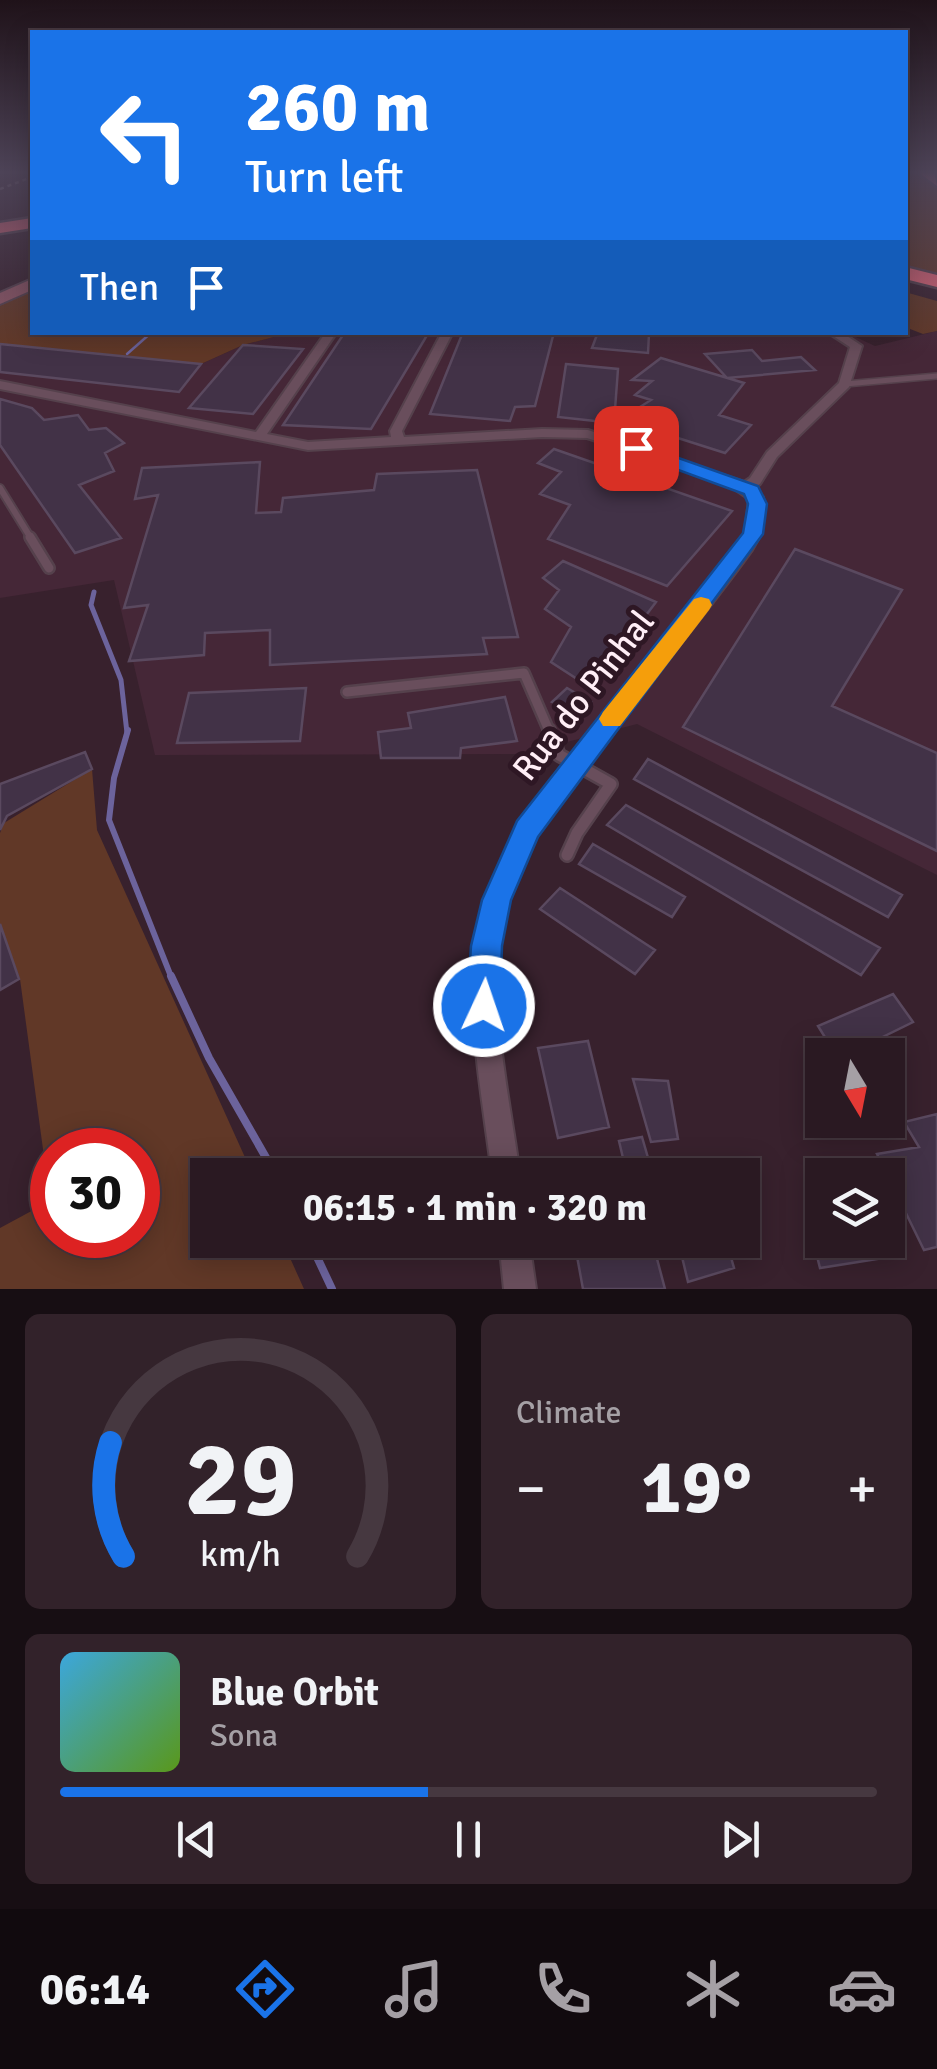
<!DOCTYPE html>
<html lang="en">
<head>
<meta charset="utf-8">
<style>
  :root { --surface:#2a1922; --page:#32222a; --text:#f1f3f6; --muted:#a5a0a5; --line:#463840; --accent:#1a73e8 }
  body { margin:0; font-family:Signika,sans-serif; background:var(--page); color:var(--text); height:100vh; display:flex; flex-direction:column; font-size:38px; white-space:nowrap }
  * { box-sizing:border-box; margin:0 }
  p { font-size:32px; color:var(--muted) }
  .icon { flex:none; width:55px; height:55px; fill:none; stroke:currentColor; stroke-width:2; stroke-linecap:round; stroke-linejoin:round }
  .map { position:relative; height:1289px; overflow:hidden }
  .details { display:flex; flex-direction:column; gap:25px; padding:25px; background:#170e13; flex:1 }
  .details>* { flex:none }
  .banner { position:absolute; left:30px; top:30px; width:878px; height:305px; border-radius:0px; box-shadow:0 5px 25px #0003,0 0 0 2px var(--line); background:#1a73e8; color:#fff; overflow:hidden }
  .needle { width:65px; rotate:170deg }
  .tools { position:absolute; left:805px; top:1038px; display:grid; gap:20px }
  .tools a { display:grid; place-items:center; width:100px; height:100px; border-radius:0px; background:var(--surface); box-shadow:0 5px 25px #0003,0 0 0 2px var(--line); font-size:50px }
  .speed { position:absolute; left:30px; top:1128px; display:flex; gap:20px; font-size:50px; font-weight:700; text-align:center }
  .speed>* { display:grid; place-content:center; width:130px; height:130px; border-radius:50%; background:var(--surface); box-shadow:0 5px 25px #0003,0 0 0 2px var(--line); line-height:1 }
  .speed .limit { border:15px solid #d22; background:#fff; color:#111 }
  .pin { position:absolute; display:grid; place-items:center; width:85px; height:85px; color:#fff; margin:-42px; border-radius:20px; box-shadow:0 5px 15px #0006 }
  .me { position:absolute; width:110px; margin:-55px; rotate:3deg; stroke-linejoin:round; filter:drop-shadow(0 0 8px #0008) }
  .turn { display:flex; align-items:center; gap:35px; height:210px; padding:0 50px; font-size:45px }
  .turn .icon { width:130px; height:130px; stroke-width:2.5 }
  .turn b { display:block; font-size:70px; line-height:85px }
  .then { display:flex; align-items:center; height:95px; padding:0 50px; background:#0003; gap:20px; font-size:38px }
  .big { font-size:75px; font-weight:800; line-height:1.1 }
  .details .tile { flex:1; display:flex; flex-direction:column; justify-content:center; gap:15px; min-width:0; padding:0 35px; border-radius:15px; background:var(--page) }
  .details .dial { align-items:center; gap:0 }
  .dial svg { height:260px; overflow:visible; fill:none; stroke:var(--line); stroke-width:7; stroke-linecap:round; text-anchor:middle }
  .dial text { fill:var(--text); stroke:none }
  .song { display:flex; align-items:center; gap:30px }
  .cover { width:120px; height:120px; border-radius:15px; background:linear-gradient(135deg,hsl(200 70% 55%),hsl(90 70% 35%)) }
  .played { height:10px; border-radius:5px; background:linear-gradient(90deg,var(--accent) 45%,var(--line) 45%) }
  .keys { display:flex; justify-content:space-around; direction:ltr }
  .heat { display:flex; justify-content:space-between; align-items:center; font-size:55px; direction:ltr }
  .details .tiles { flex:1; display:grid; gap:25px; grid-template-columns:1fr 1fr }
  .tile:last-child { grid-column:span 2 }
  .trip { position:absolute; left:190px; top:1158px; width:570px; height:100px; border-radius:0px; background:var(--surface); box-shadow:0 5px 25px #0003,0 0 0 2px var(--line); font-weight:800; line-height:100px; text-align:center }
  .menu { display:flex; height:160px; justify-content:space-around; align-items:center; background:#110a0e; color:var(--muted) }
  .menu .icon { width:70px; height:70px }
  .menu .current { color:var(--accent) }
  .menu b { font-size:45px; color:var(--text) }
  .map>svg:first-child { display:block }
  .built { fill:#452737 }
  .green { fill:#613827; fill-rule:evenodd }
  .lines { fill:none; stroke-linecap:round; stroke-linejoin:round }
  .stream-far3 { stroke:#6c639c; stroke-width:2.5 }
  .stream-far2 { stroke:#6c639c; stroke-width:5 }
  .stream-far1 { stroke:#6c639c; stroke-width:6 }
  .stream { stroke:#6c639c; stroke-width:8 }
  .building { fill:#423247; stroke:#5a495f; stroke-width:2.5 }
  .service-far3-casing { stroke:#55414c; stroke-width:8 }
  .service-far2-casing { stroke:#55414c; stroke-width:10 }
  .service-far1-casing { stroke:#55414c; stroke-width:14 }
  .service-casing { stroke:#55414c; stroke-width:16 }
  .minor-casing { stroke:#55414c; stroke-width:4 }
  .secondary-casing { stroke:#55414c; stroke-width:4 }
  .motorway-casing { stroke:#55414c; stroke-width:5 }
  .path { stroke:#98848e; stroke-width:2.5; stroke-dasharray:4 4; stroke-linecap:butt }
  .service-far3 { stroke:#694e5c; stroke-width:5 }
  .service-far2 { stroke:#694e5c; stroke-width:6 }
  .service-far1 { stroke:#694e5c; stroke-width:9 }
  .service { stroke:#694e5c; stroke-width:11 }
  .minor { fill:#694e5c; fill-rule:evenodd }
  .secondary { fill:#8c5563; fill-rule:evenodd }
  .motorway { fill:#de6474; fill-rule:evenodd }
  .route { fill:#1a73e8; stroke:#114b97; stroke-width:2.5 }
  .slow { fill:#f59e0b }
  .labels { text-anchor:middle; stroke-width:10; stroke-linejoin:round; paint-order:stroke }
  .street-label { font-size:35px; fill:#ffeef6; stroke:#2e1724 }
</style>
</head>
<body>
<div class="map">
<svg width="937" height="1289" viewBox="0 0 937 1289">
  <rect width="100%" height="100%" fill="#38212d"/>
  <path class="built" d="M937,331V875L637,724L520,754L155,755L114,580L0,598V344L201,364L243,345L289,333L845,332L875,346Z"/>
  <path class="green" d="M905,171H915L937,187V278L905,270Z
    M32,288V332L289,333L243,345L201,364L0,344V303Z
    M905,292L937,301V331L923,334L905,327Z
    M92,769L97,830L253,1175H208V1240H282L304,1289H0V1228L50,1201L20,979L0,924V833L4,823ZM52,1150H138V1235H52Z"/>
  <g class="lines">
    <path class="stream-far3" d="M127,354L152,332"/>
    <path class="stream-far2" d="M94,592L91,605L121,680L127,733"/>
    <path class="stream-far1" d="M128,730L114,778L109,820L172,979"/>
    <path class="stream" d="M171,976L209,1058L276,1175
      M309,1240L332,1289"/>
  </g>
  <path class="building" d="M345,332H429L371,429L283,425Z
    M463,332H554L535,406L515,407L510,421L430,414Z
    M598,332L649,334L648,353L592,348Z
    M0,344L201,364L179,392L0,372Z
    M243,345L303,349L253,414L189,408Z
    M752,350L762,361L801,357L815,370L727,378L705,354Z
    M661,358L744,383L719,415L751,425L725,453L637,425L648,417L632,412L651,400L635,395L652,381L632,380Z
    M566,364L618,369L614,423L558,417Z
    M0,399L32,408L44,420L78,415L89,430L106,428L124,443L105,453L114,471L79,485L121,538L75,553L0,445Z
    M554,449L732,511L667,586L548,539L570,505L540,494L561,472L538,463Z
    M260,462L256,513L281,512L283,498L374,490L377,474L477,470L518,637L483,638L487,654L270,665V630L205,633L204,655L129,661L148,605L124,608L158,495L135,499L142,468Z
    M795,549L902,590L832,706L937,753V851L683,727Z
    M563,561L656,602L591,688L551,662L571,627L545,609L559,590L543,578Z
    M306,688L300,741L177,743L189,693Z
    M567,688L591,702L578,715L552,702Z
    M505,697L517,741L461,748L460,758H381L378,732L411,728L408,713Z
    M85,752L92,769L7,816L0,830V784Z
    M648,759L902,895L888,917L634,779Z
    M626,805L880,948L861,975L607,825Z
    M593,844L685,897L672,917L579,864Z
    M560,888L655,950L635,974L540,909Z
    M0,924L19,979L0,990Z
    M893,994L913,1022L846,1055H836L818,1026Z
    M588,1041L609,1127L558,1138L538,1048Z
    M633,1079L668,1081L678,1139L651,1142Z
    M937,1114V1247L924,1250L877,1154L919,1147L904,1122Z
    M642,1137L653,1175H627L619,1141Z
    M822,1204V1240H888V1233L896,1256L820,1268L805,1208Z
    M574,1240H652L665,1289H583Z
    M678,1240H726L734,1268L688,1282Z"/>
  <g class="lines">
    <defs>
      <path id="service-far3" d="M845,384L937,376"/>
      <path id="service-far2" d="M0,488L32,540"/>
      <path id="service-far1" d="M30,537L49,568
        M347,692L524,673L550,733"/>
      <path id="service" d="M549,730L559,755L611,784L577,833L567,855"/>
      <path id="minor" d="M326,332H337L267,434L308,442L391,437L390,431L442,332H453L402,431L404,437L542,429L588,430L744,482L750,478L767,452L839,383L850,347L827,332H841L862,346L849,387L777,457L760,484L753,489L763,497L761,534L752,550C709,610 662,666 617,724C565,792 507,860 499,949C492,1024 510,1101 520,1175H492C483,1100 467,1024 475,949C486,850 554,775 614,701C655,650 696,599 737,548L745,534L749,499L729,485L587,438L542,437L308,450L0,389V381L256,432Z
        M499,1240H529L536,1289H504Z"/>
      <path id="secondary" d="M32,279V290L0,304V293Z"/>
      <path id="motorway" d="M917,171H934L937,186Z
        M32,218V228L0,233V223Z
        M905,267L937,275V287L905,279Z"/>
    </defs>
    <use href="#service-far3" class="service-far3-casing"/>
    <use href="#service-far2" class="service-far2-casing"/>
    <use href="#service-far1" class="service-far1-casing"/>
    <use href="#service" class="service-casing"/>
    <use href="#minor" class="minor-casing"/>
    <use href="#secondary" class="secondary-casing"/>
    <use href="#motorway" class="motorway-casing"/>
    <path class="path" d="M0,189L32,177"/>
    <use href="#service-far3" class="service-far3"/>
    <use href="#service-far2" class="service-far2"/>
    <use href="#service-far1" class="service-far1"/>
    <use href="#service" class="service"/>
    <use href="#minor" class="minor"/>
    <use href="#secondary" class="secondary"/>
    <use href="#motorway" class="motorway"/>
  </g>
  <linearGradient id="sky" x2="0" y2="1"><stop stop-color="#1f1219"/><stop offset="0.49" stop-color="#4d4357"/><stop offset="1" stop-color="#4d4357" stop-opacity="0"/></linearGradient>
  <rect width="937" height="352" fill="url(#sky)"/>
  <path class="route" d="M636,443L758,486L767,504L763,534L538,837L511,900L502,946L500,1006L495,1018L484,1022L472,1018L467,1006L471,946L482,900L517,821L743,533L748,504L744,494L629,452V445Z"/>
  <path class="slow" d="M701,597L709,599L712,605L709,610L620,726H603L599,719L603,712L694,599Z"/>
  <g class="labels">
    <g class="street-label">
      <text transform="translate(583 695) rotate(-52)" y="12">Rua do Pinhal</text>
    </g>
  </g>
</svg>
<div class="tools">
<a><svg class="needle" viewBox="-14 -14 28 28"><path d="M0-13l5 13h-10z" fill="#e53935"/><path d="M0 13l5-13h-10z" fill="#a5a0a5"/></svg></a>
<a><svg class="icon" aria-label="layers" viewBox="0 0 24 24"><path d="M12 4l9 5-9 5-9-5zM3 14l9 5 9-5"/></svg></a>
</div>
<div class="speed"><div class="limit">30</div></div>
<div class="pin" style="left:636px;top:448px;background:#d93025"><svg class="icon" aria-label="arrive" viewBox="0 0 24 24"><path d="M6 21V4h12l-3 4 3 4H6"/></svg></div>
<svg class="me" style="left:484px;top:1006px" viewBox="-20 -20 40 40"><circle r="17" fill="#1a73e8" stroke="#fff" stroke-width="3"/><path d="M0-11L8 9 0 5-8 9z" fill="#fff"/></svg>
<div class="trip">06:15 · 1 min · 320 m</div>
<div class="banner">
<div class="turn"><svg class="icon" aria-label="left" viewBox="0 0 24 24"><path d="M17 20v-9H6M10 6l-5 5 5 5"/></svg><div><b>260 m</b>Turn left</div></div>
<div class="then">Then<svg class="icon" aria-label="arrive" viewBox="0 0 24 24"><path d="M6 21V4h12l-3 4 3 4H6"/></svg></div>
</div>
</div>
<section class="details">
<div class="tiles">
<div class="tile dial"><svg viewBox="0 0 100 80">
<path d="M14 69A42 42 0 1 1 86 69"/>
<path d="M14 69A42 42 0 0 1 10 34" stroke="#1a73e8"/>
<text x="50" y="56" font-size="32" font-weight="700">29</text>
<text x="50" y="72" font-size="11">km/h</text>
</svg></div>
<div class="tile"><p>Climate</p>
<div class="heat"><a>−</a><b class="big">19°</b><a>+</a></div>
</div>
<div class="tile">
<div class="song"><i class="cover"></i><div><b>Blue Orbit</b><p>Sona</p></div></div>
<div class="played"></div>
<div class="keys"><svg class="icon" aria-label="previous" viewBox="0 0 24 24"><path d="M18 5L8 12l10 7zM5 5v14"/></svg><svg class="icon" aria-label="pause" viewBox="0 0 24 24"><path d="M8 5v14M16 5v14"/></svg><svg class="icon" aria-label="next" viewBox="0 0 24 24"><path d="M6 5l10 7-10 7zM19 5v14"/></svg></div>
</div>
</div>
</section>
<nav class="menu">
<b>06:14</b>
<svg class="icon current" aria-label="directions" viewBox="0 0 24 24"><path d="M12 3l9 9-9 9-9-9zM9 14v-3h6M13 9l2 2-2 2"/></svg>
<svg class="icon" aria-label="music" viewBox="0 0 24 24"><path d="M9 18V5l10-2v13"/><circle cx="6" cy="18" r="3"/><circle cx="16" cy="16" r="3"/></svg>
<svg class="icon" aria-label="phone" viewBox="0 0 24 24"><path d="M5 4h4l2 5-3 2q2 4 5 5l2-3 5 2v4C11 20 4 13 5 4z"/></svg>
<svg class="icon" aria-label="climate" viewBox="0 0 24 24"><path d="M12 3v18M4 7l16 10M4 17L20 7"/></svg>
<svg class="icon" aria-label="car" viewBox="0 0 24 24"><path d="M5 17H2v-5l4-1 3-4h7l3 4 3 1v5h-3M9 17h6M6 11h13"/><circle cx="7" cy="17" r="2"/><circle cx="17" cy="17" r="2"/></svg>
</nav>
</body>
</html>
